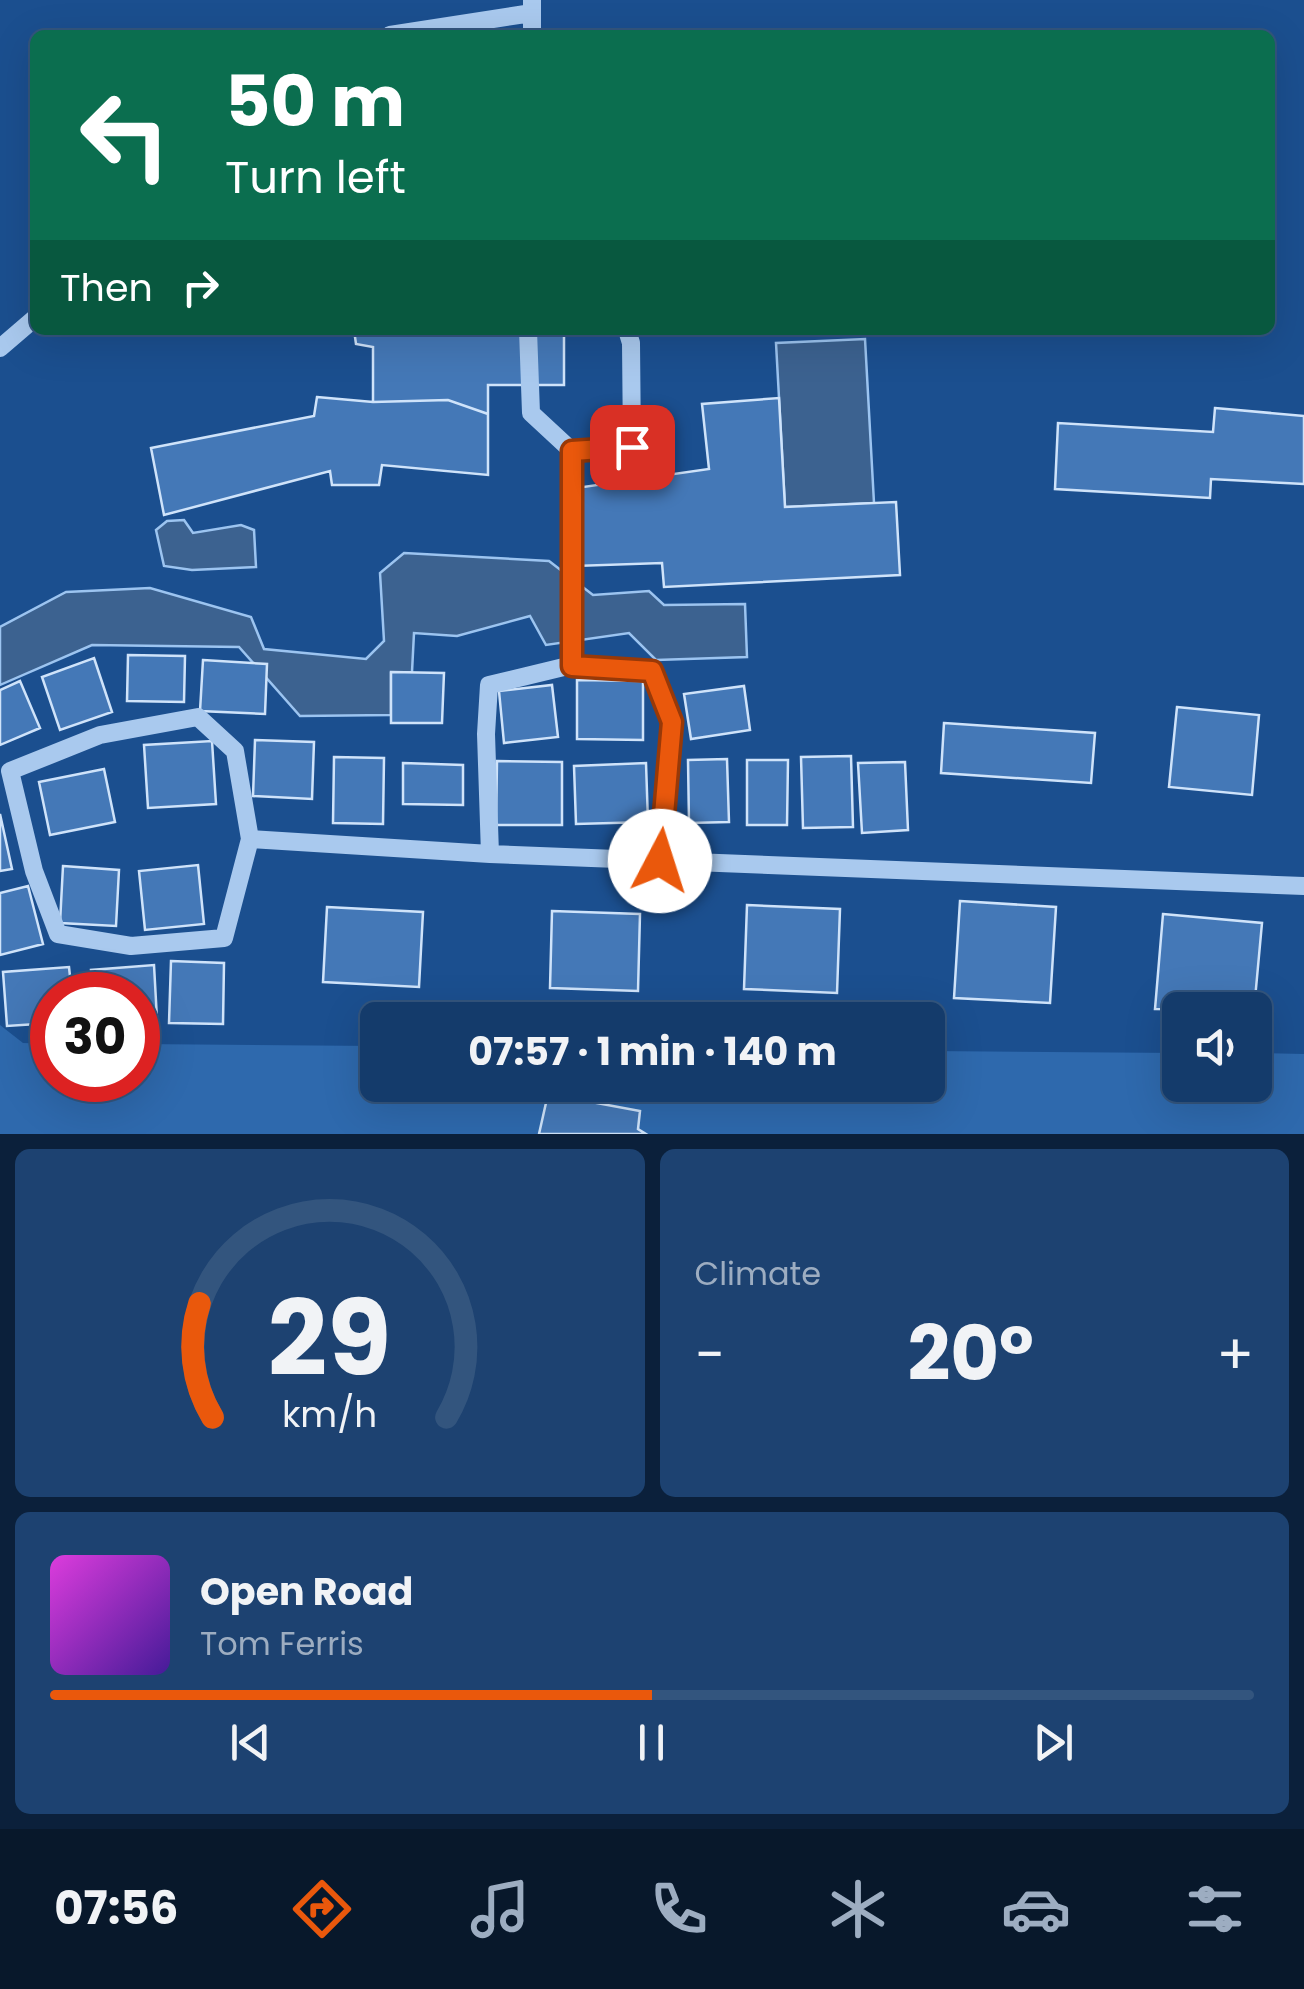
<!DOCTYPE html>
<html lang="en">
<head>
<meta charset="utf-8">
<style>
  :root { --surface:#143b6b; --page:#1d4271; --text:#f1f3f6; --muted:#9dadc1; --line:#33557e; --accent:#ea580c }
  body { margin:0; font-family:Poppins,sans-serif; background:var(--page); color:var(--text); height:100vh; display:flex; flex-direction:column; font-size:38px; white-space:nowrap }
  * { box-sizing:border-box; margin:0 }
  p { font-size:32px; color:var(--muted) }
  .icon { flex:none; width:55px; height:55px; fill:none; stroke:currentColor; stroke-width:2; stroke-linecap:round; stroke-linejoin:round }
  .map { position:relative; height:1134px; overflow:hidden }
  .details { display:flex; flex-direction:column; gap:15px; padding:15px; background:#0b203b; flex:1 }
  .details>* { flex:none }
  .banner { position:absolute; left:30px; top:30px; width:1245px; height:305px; border-radius:15px; box-shadow:0 10px 40px #0002,0 0 0 2px var(--line); background:#0b6e4f; color:#fff; overflow:hidden }
  .controls { position:absolute; left:1162px; top:992px; display:grid; gap:20px }
  .controls a { display:grid; place-items:center; width:110px; height:110px; border-radius:15px; background:var(--surface); box-shadow:0 10px 40px #0002,0 0 0 2px var(--line); font-size:50px }
  .speed { position:absolute; left:30px; top:972px; display:flex; gap:20px; font-size:50px; font-weight:700; text-align:center }
  .speed>* { display:grid; place-content:center; width:130px; height:130px; border-radius:50%; background:var(--surface); box-shadow:0 10px 40px #0002,0 0 0 2px var(--line); line-height:1 }
  .speed .limit { border:15px solid #d22; background:#fff; color:#111 }
  .pin { position:absolute; display:grid; place-items:center; width:85px; height:85px; color:#fff; margin:-42px; border-radius:20px; box-shadow:0 5px 15px #0006 }
  .me { position:absolute; width:110px; margin:-55px; rotate:5deg; stroke-linejoin:round; filter:drop-shadow(0 0 8px #0008) }
  .turn { display:flex; align-items:center; gap:35px; height:210px; padding:0 30px; font-size:45px }
  .turn .icon { width:130px; height:130px; stroke-width:2.5 }
  .turn b { display:block; font-size:70px; line-height:85px }
  .then { display:flex; align-items:center; height:95px; padding:0 30px; background:#0003; gap:20px; font-size:38px }
  .big { font-size:75px; font-weight:700; line-height:1.1 }
  .details .tile { flex:1; display:flex; flex-direction:column; justify-content:center; gap:15px; min-width:0; padding:0 35px; border-radius:15px; background:var(--page) }
  .details .dial { align-items:center; gap:0 }
  .dial svg { height:260px; overflow:visible; fill:none; stroke:var(--line); stroke-width:7; stroke-linecap:round; text-anchor:middle }
  .dial text { fill:var(--text); stroke:none }
  .song { display:flex; align-items:center; gap:30px }
  .cover { width:120px; height:120px; border-radius:15px; background:linear-gradient(135deg,hsl(300 70% 55%),hsl(260 70% 35%)) }
  .played { height:10px; border-radius:5px; background:linear-gradient(90deg,var(--accent) 50%,var(--line) 50%) }
  .keys { display:flex; justify-content:space-around; direction:ltr }
  .heat { display:flex; justify-content:space-between; align-items:center; font-size:55px; direction:ltr }
  .details .tiles { flex:1; display:grid; gap:15px; grid-template-columns:1fr 1fr }
  .tile:last-child { grid-column:span 2 }
  .trip { position:absolute; left:360px; top:1002px; width:585px; height:100px; border-radius:15px; background:var(--surface); box-shadow:0 10px 40px #0002,0 0 0 2px var(--line); font-weight:700; line-height:100px; text-align:center }
  .tabs { display:flex; height:160px; justify-content:space-around; align-items:center; background:#08182b; color:var(--muted) }
  .tabs .icon { width:70px; height:70px }
  .tabs .selected { color:var(--accent) }
  .tabs b { font-size:45px; color:var(--text) }
  .map>svg:first-child { display:block }
  .green { fill:#2e69ad }
  .water { fill:#3c6290; stroke:#9cc4f0; stroke-width:2.5 }
  .building { fill:#4478b7; stroke:#cfe3fa; stroke-width:2.5 }
  .lines { fill:none; stroke-linecap:round; stroke-linejoin:round }
  .minor { stroke:#a9c9ee; stroke-width:18 }
  .route-casing { stroke:#983908; stroke-width:25 }
  .route { stroke:#ea580c; stroke-width:18 }
</style>
</head>
<body>
<div class="map">
<svg width="1304" height="1134" viewBox="0 0 1304 1134">
  <rect width="100%" height="100%" fill="#1b4f8f"/>
  <path class="green" d="M0,1025L23,1043L52,1044V1080H138V1044L377,1046L378,1085H928V1051L1180,1053V1085H1255V1053L1304,1054V1134H0Z"/>
  <path class="water" d="M865,339L874,503L785,507L776,343Z
    M184,520L193,533L241,525L254,530L256,567L192,570L164,566L156,530L167,521Z
    M404,553L549,561L593,595L649,591L664,605L745,604L747,657L656,660L629,633L546,645L530,616L457,636L414,633L412,672L391,673V715L300,716L239,647L92,645L0,685V627L66,592L150,588L251,617L264,649L366,659L384,641L380,573Z"/>
  <path class="building" d="M354,330L564,333V385H488V414L448,400L373,402V347L356,344Z
    M317,397L373,402L448,400L488,414V475L382,465L379,485H332L330,471L164,515L151,448L314,416Z
    M779,398L785,507L896,502L900,575L664,587L662,563L575,566L576,488L709,469L702,404Z
    M1215,408L1304,416V484L1211,479L1210,498L1055,489L1058,423L1213,432Z
    M128,655L185,656L184,702L127,701Z
    M94,658L112,712L60,730L42,677Z
    M203,660L267,664L265,714L200,711Z
    M391,672L444,673L442,723H391Z
    M577,680L643,681V740L577,739Z
    M20,681L40,728L0,745V690Z
    M552,685L558,737L504,743L499,691Z
    M744,686L750,730L691,739L684,694Z
    M1177,707L1259,715L1252,795L1169,787Z
    M944,723L1095,733L1091,783L941,773Z
    M255,740L314,742L312,799L253,796Z
    M212,741L216,804L148,808L144,745Z
    M851,756L853,827L803,828L801,757Z
    M334,757L384,758L383,824L333,823Z
    M727,759L729,822L689,823L688,760Z
    M747,760H788L787,825H747Z
    M497,761L562,762V825H496Z
    M905,762L908,830L862,833L858,763Z
    M403,763L463,765V805L403,804Z
    M646,763L648,822L576,824L574,766Z
    M104,769L115,822L50,835L39,782Z
    M0,814L12,869L0,871Z
    M198,865L204,924L145,930L139,871Z
    M63,866L119,870L116,926L60,923Z
    M28,886L43,944L0,955V893Z
    M960,901L1056,907L1050,1003L954,998Z
    M747,905L840,909L837,993L744,989Z
    M327,907L423,912L419,987L323,982Z
    M552,911L640,914L638,991L550,988Z
    M1163,914L1262,923L1254,1010L1155,1009Z
    M171,961L224,963L223,1024L169,1023Z
    M154,965L157,1019L138,1020V995H93L91,970Z
    M69,967L72,995H52V1023L7,1026L3,972Z
    M548,1094L640,1111L638,1129L646,1134H539Z"/>
  <g class="lines">
    <path class="minor" d="M390,35L532,13V0
      M532,35V13
      M528,330L531,413L572,451V665
      M0,348L35,318
      M572,451L632,447L631,343L627,330
      M198,717L235,751L250,839L224,938L131,946L58,934L34,871L10,771L100,735Z
      M250,839L490,854L1304,886
      M490,854L486,734L489,685L572,665L652,671L672,722L660,861"/>
  </g>
  <g class="lines">
    <defs>
      <path id="route" d="M632,447L572,451V666L652,671L672,722L660,861"/>
    </defs>
    <use href="#route" class="route-casing"/>
    <use href="#route" class="route"/>
  </g>
</svg>
<div class="controls">
<a><svg class="icon" aria-label="sound" viewBox="0 0 24 24"><path d="M4 9h4l5-4v14l-5-4H4zM17 9q2 3 0 6"/></svg></a>
</div>
<div class="speed"><div class="limit">30</div></div>
<div class="pin" style="left:632px;top:447px;background:#d93025"><svg class="icon" aria-label="arrive" viewBox="0 0 24 24"><path d="M6 21V4h12l-3 4 3 4H6"/></svg></div>
<svg class="me" style="left:660px;top:861px" viewBox="-20 -20 40 40"><circle r="19" fill="#fff"/><path d="M0-13L10 11 0 6-10 11z" fill="#ea580c"/></svg>
<div class="trip">07:57 · 1 min · 140 m</div>
<div class="banner">
<div class="turn"><svg class="icon" aria-label="left" viewBox="0 0 24 24"><path d="M17 20v-9H6M10 6l-5 5 5 5"/></svg><div><b>50 m</b>Turn left</div></div>
<div class="then">Then<svg class="icon" aria-label="right" viewBox="0 0 24 24"><path d="M7 20v-9h11M14 6l5 5-5 5"/></svg></div>
</div>
</div>
<section class="details">
<div class="tiles">
<div class="tile dial"><svg viewBox="0 0 100 80">
<path d="M14 69A42 42 0 1 1 86 69"/>
<path d="M14 69A42 42 0 0 1 10 34" stroke="#ea580c"/>
<text x="50" y="56" font-size="32" font-weight="700">29</text>
<text x="50" y="72" font-size="11">km/h</text>
</svg></div>
<div class="tile"><p>Climate</p>
<div class="heat"><a>−</a><b class="big">20°</b><a>+</a></div>
</div>
<div class="tile">
<div class="song"><i class="cover"></i><div><b>Open Road</b><p>Tom Ferris</p></div></div>
<div class="played"></div>
<div class="keys"><svg class="icon" aria-label="previous" viewBox="0 0 24 24"><path d="M18 5L8 12l10 7zM5 5v14"/></svg><svg class="icon" aria-label="pause" viewBox="0 0 24 24"><path d="M8 5v14M16 5v14"/></svg><svg class="icon" aria-label="next" viewBox="0 0 24 24"><path d="M6 5l10 7-10 7zM19 5v14"/></svg></div>
</div>
</div>
</section>
<nav class="tabs">
<b>07:56</b>
<svg class="icon selected" aria-label="directions" viewBox="0 0 24 24"><path d="M12 3l9 9-9 9-9-9zM9 14v-3h6M13 9l2 2-2 2"/></svg>
<svg class="icon" aria-label="music" viewBox="0 0 24 24"><path d="M9 18V5l10-2v13"/><circle cx="6" cy="18" r="3"/><circle cx="16" cy="16" r="3"/></svg>
<svg class="icon" aria-label="phone" viewBox="0 0 24 24"><path d="M5 4h4l2 5-3 2q2 4 5 5l2-3 5 2v4C11 20 4 13 5 4z"/></svg>
<svg class="icon" aria-label="climate" viewBox="0 0 24 24"><path d="M12 3v18M4 7l16 10M4 17L20 7"/></svg>
<svg class="icon" aria-label="car" viewBox="0 0 24 24"><path d="M5 17H2v-5l4-1 3-4h7l3 4 3 1v5h-3M9 17h6M6 11h13"/><circle cx="7" cy="17" r="2"/><circle cx="17" cy="17" r="2"/></svg>
<svg class="icon" aria-label="filters" viewBox="0 0 24 24"><path d="M4 7h16M4 17h16"/><circle cx="9" cy="7" r="2"/><circle cx="15" cy="17" r="2"/></svg>
</nav>
</body>
</html>
